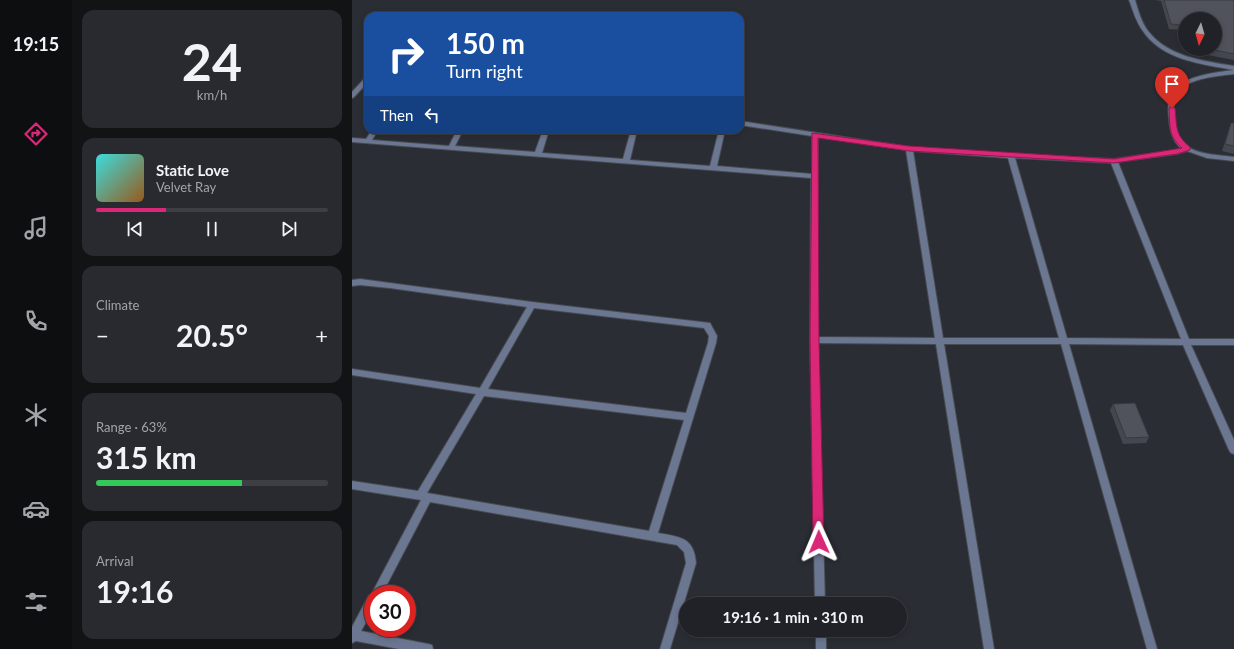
<!DOCTYPE html>
<html lang="en">
<head>
<meta charset="utf-8">
<style>
  :root { --surface:#202227; --page:#282a2f; --text:#f1f3f6; --muted:#a2a4a7; --line:#3d3f44; --accent:#db2777 }
  body { margin:0; font-family:Lato,sans-serif; background:var(--page); color:var(--text); height:100vh; display:flex; flex-direction:column; font-size:15px; white-space:nowrap }
  * { box-sizing:border-box; margin:0 }
  p { font-size:13px; color:var(--muted) }
  .icon { flex:none; width:22px; height:22px; fill:none; stroke:currentColor; stroke-width:2; stroke-linecap:round; stroke-linejoin:round }
  .map { position:relative; flex:1; overflow:hidden }
  .panel { display:flex; flex-direction:column; gap:10px; padding:10px; background:#121315; width:280px }
  .panel>* { flex:none }
  .banner { position:absolute; left:12px; top:12px; width:380px; height:122px; border-radius:12px; box-shadow:0 2px 6px #0003,0 0 0 1px var(--line); background:#1a4fa0; color:#fff; overflow:hidden }
  .needle { width:26px; rotate:185deg }
  .buttons { position:absolute; left:826px; top:12px; display:grid; gap:8px }
  .buttons a { display:grid; place-items:center; width:44px; height:44px; border-radius:50%; background:var(--surface); box-shadow:0 2px 6px #0003,0 0 0 1px var(--line); font-size:20px }
  .speed { position:absolute; left:12px; top:585px; display:flex; gap:8px; font-size:20px; font-weight:700; text-align:center }
  .speed>* { display:grid; place-content:center; width:52px; height:52px; border-radius:50%; background:var(--surface); box-shadow:0 2px 6px #0003,0 0 0 1px var(--line); line-height:1 }
  .speed .limit { border:6px solid #d22; background:#fff; color:#111 }
  .pin { position:absolute; display:grid; place-items:center; width:34px; height:34px; color:#fff; margin:-41px -17px; border-radius:50% 50% 50% 0; rotate:-45deg; box-shadow:0 0 4px #0007 }
  .pin .icon { rotate:45deg }
  .me { position:absolute; width:44px; margin:-22px; rotate:359deg; stroke-linejoin:round; filter:drop-shadow(0 0 3px #0008) }
  .turn { display:flex; align-items:center; gap:14px; height:84px; padding:0 16px; font-size:18px }
  .turn .icon { width:52px; height:52px; stroke-width:2.5 }
  .turn b { display:block; font-size:28px; line-height:34px }
  .then { display:flex; align-items:center; height:38px; padding:0 16px; background:#0003; gap:8px; font-size:15px }
  .big { font-size:30px; font-weight:700; line-height:1.1 }
  .panel .tile { flex:1; display:flex; flex-direction:column; justify-content:center; gap:6px; min-width:0; padding:0 14px; border-radius:12px; background:var(--page) }
  .panel .dial { align-items:center; gap:0 }
  .dial b { font-size:52px; line-height:1 }
  .song { display:flex; align-items:center; gap:12px }
  .cover { width:48px; height:48px; border-radius:6px; background:linear-gradient(135deg,hsl(180 70% 55%),hsl(30 70% 35%)) }
  .played { height:4px; border-radius:2px; background:linear-gradient(90deg,var(--accent) 30%,var(--line) 30%) }
  .keys { display:flex; justify-content:space-around; direction:ltr }
  .heat { display:flex; justify-content:space-between; align-items:center; font-size:22px; direction:ltr }
  .charge { height:6px; border-radius:3px; background:linear-gradient(90deg,#34c759 63%,var(--line) 0) }
  .trip { position:absolute; left:327px; top:597px; width:228px; height:40px; border-radius:20px; background:var(--surface); box-shadow:0 2px 6px #0003,0 0 0 1px var(--line); font-weight:700; line-height:40px; text-align:center }
  main { display:flex; flex:1; min-height:0 }
  .tab-bar { display:flex; flex-direction:column; width:72px; justify-content:space-around; align-items:center; background:#0d0e10; color:var(--muted) }
  .tab-bar .icon { width:28px; height:28px }
  .tab-bar .current { color:var(--accent) }
  .tab-bar b { font-size:18px; color:var(--text) }
  .map>svg:first-child { display:block }
  .lines { fill:none; stroke-linecap:round; stroke-linejoin:round }
  .minor-casing { stroke:#484a51; stroke-width:2 }
  .minor { fill:#6b7791; fill-rule:evenodd }
  .wall { fill:#45474e; fill-rule:evenodd }
  .building { fill:#50535b; stroke:#383a40 }
  .route { fill:#db2777; stroke:#8e194d }
</style>
</head>
<body>
<main>
<nav class="tab-bar">
<b>19:15</b>
<svg class="icon current" aria-label="directions" viewBox="0 0 24 24"><path d="M12 3l9 9-9 9-9-9zM9 14v-3h6M13 9l2 2-2 2"/></svg>
<svg class="icon" aria-label="music" viewBox="0 0 24 24"><path d="M9 18V5l10-2v13"/><circle cx="6" cy="18" r="3"/><circle cx="16" cy="16" r="3"/></svg>
<svg class="icon" aria-label="phone" viewBox="0 0 24 24"><path d="M5 4h4l2 5-3 2q2 4 5 5l2-3 5 2v4C11 20 4 13 5 4z"/></svg>
<svg class="icon" aria-label="climate" viewBox="0 0 24 24"><path d="M12 3v18M4 7l16 10M4 17L20 7"/></svg>
<svg class="icon" aria-label="car" viewBox="0 0 24 24"><path d="M5 17H2v-5l4-1 3-4h7l3 4 3 1v5h-3M9 17h6M6 11h13"/><circle cx="7" cy="17" r="2"/><circle cx="17" cy="17" r="2"/></svg>
<svg class="icon" aria-label="filters" viewBox="0 0 24 24"><path d="M4 7h16M4 17h16"/><circle cx="9" cy="7" r="2"/><circle cx="15" cy="17" r="2"/></svg>
</nav>
<section class="panel">
<div class="tile dial"><b>24</b><p>km/h</p></div>
<div class="tile">
<div class="song"><i class="cover"></i><div><b>Static Love</b><p>Velvet Ray</p></div></div>
<div class="played"></div>
<div class="keys"><svg class="icon" aria-label="previous" viewBox="0 0 24 24"><path d="M18 5L8 12l10 7zM5 5v14"/></svg><svg class="icon" aria-label="pause" viewBox="0 0 24 24"><path d="M8 5v14M16 5v14"/></svg><svg class="icon" aria-label="next" viewBox="0 0 24 24"><path d="M6 5l10 7-10 7zM19 5v14"/></svg></div>
</div>
<div class="tile"><p>Climate</p>
<div class="heat"><a>−</a><b class="big">20.5°</b><a>+</a></div>
</div>
<div class="tile"><p>Range · 63%</p><b class="big">315 km</b><div class="charge"></div></div>
<div class="tile"><p>Arrival</p><b class="big">19:16</b></div>
</section>
<div class="map">
<svg width="882" height="649" viewBox="0 0 882 649">
  <rect width="100%" height="100%" fill="#2a2d34"/>
  <g class="lines">
    <defs>
      <path id="minor" d="M777,0H783C786,10 789,22 796,31C816,57 852,61 882,66V70C850,64 810,60 791,31C784,22 781,10 777,0Z
        M882,70V74C866,76 838,78 826,91C821,97 822,108 822,115C824,155 850,153 882,157V161L855,158L835,151L825,154L766,162L837,339H882V345H839L882,440V454L879,453L877,450L831,345L717,344L805,649H795L709,344H592L642,649H632L584,344L466,343L473,604H463L458,340L459,178L0,142V138L14,139L20,130H26L20,140L97,146L105,130H111L103,146L183,152L191,130H197L190,153L271,159L279,130H285L278,160L358,166L367,130H373L365,166L460,174V136L388,125V121L557,147L659,154L762,159L830,149C820,141 818,131 817,119C816,110 815,97 821,90C833,76 865,72 882,70ZM466,137L554,150L583,338L466,337ZM561,151L656,158L707,338H591ZM663,158L759,163L829,339L715,338Z
        M16,76V82L2,97L0,98V92L14,77Z
        M8,279L180,302L358,323L365,336L364,343L306,533C328,537 342,537 344,563L318,649H308L334,563L332,552L325,545L78,502L30,594H21V610L9,631L76,644L80,645L81,649H47L4,641L0,643V627L17,595H19L69,500L0,489V481L66,491L124,394L0,375V369L128,388L175,307L38,288L8,285L0,286V280ZM182,308L352,328L357,336L356,343L334,413L136,389ZM132,396L332,420L297,531L75,493Z
        M464,630H474V649H464Z"/>
    </defs>
    <use href="#minor" class="minor-casing"/>
    <use href="#minor" class="minor"/>
  </g>
  <path class="wall" d="M803,0H882V60L856,55L857,52L833,50L830,30L817,29L809,1ZM833,19L863,49H833Z
    M879,123H882V154L870,151L877,129Z
    M761,404L797,437L794,443L771,444L758,410Z"/>
  <path class="building" d="M812,0H882V54L858,49H863V19H833V30L832,25L819,24Z
    M879,123H882V146L873,144Z
    M783,403L797,437L774,438L761,404Z"/>
  <path class="route" d="M820,106L823,108C825,127 823,135 838,147V150L825,154L762,163L557,151L466,138L467,340L472,542L471,545L467,547L463,545L461,542L458,340L460,133L557,146L762,159L830,148C816,136 818,126 817,108Z"/>
</svg>
<div class="buttons">
<a><svg class="needle" viewBox="-14 -14 28 28"><path d="M0-13l5 13h-10z" fill="#e53935"/><path d="M0 13l5-13h-10z" fill="#a2a4a7"/></svg></a>
</div>
<div class="speed"><div class="limit">30</div></div>
<div class="pin" style="left:820px;top:108px;background:#d93025"><svg class="icon" aria-label="arrive" viewBox="0 0 24 24"><path d="M6 21V4h12l-3 4 3 4H6"/></svg></div>
<svg class="me" style="left:467px;top:542px" viewBox="-20 -20 40 40"><path d="M0-17L14 15 0 8-14 15z" fill="#db2777" stroke="#fff" stroke-width="4"/></svg>
<div class="trip">19:16 · 1 min · 310 m</div>
<div class="banner">
<div class="turn"><svg class="icon" aria-label="right" viewBox="0 0 24 24"><path d="M7 20v-9h11M14 6l5 5-5 5"/></svg><div><b>150 m</b>Turn right</div></div>
<div class="then">Then<svg class="icon" aria-label="left" viewBox="0 0 24 24"><path d="M17 20v-9H6M10 6l-5 5 5 5"/></svg></div>
</div>
</div>
</main>
</body>
</html>
